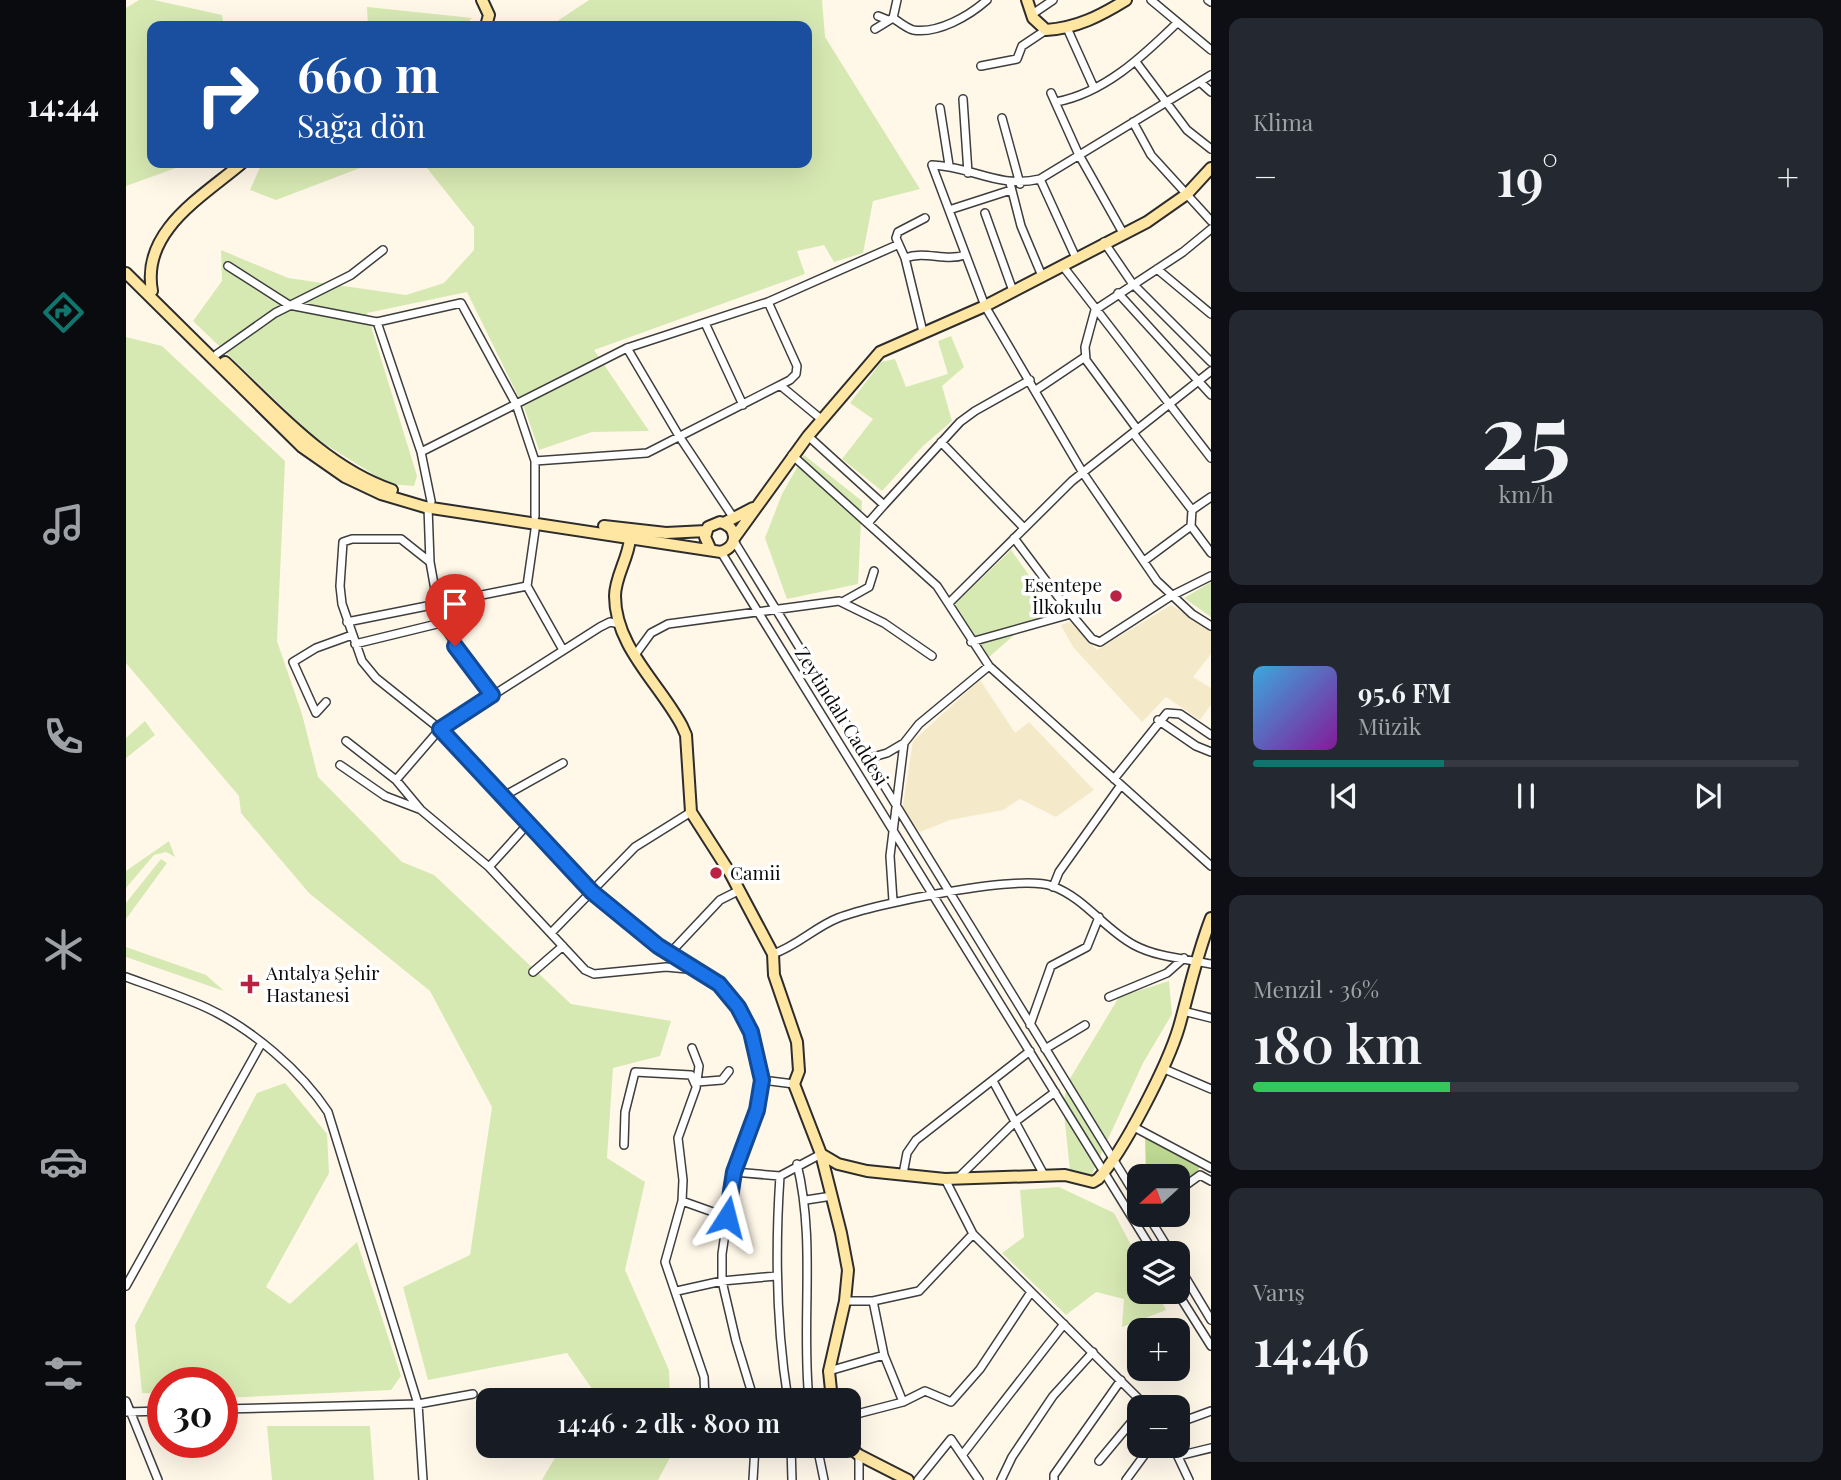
<!DOCTYPE html>
<html lang="tr">
<head>
<meta charset="utf-8">
<style>
  :root { --surface:#171b24; --page:#242831; --text:#f1f3f6; --muted:#9ea1a6; --line:#363941; --accent:#0f766e }
  body { margin:0; font-family:"Playfair Display",serif; background:var(--page); color:var(--text); height:100vh; display:flex; flex-direction:column; font-size:26px; white-space:nowrap }
  * { box-sizing:border-box; margin:0 }
  p { font-size:23px; color:var(--muted) }
  .icon { flex:none; width:38px; height:38px; fill:none; stroke:currentColor; stroke-width:2; stroke-linecap:round; stroke-linejoin:round }
  .map { position:relative; flex:1; overflow:hidden }
  .details { display:flex; flex-direction:column; gap:18px; padding:18px; background:#0d0f14; width:630px }
  .details>* { flex:none }
  .hud { position:absolute; left:21px; top:21px; width:665px; height:147px; border-radius:14px; box-shadow:0 7px 28px #0002; background:#1a4fa0; color:#fff; overflow:hidden }
  .needle { width:46px; rotate:249deg }
  .fabs { position:absolute; left:1001px; top:1164px; display:grid; gap:14px }
  .fabs a { display:grid; place-items:center; width:63px; height:63px; border-radius:14px; background:var(--surface); box-shadow:0 7px 28px #0002; font-size:35px }
  .speed { position:absolute; left:21px; top:1367px; display:flex; gap:14px; font-size:35px; font-weight:700; text-align:center }
  .speed>* { display:grid; place-content:center; width:91px; height:91px; border-radius:50%; background:var(--surface); box-shadow:0 7px 28px #0002; line-height:1 }
  .speed .limit { border:10px solid #d22; background:#fff; color:#111 }
  .pin { position:absolute; display:grid; place-items:center; width:60px; height:60px; color:#fff; margin:-72px -30px; border-radius:50% 50% 50% 0; rotate:-45deg; box-shadow:0 0 7px #0007 }
  .pin .icon { rotate:45deg }
  .me { position:absolute; width:77px; margin:-38px; rotate:9deg; stroke-linejoin:round; filter:drop-shadow(0 0 5px #0008) }
  .turn { display:flex; align-items:center; gap:24px; height:147px; padding:0 35px; font-size:32px }
  .turn .icon { width:91px; height:91px; stroke-width:2.5 }
  .turn b { display:block; font-size:49px; line-height:60px }
  .big { font-size:52px; font-weight:600; line-height:1.1 }
  .details .card { flex:1; display:flex; flex-direction:column; justify-content:center; gap:10px; min-width:0; padding:0 24px; border-radius:14px; background:var(--page) }
  .details .dial { align-items:center; gap:0 }
  .dial b { font-size:91px; line-height:1 }
  .song { display:flex; align-items:center; gap:21px }
  .cover { width:84px; height:84px; border-radius:10px; background:linear-gradient(135deg,hsl(200 70% 55%),hsl(290 70% 35%)) }
  .played { height:7px; border-radius:4px; background:linear-gradient(90deg,var(--accent) 35%,var(--line) 35%) }
  .keys { display:flex; justify-content:space-around; direction:ltr }
  .heat { display:flex; justify-content:space-between; align-items:center; font-size:38px; direction:ltr }
  .charge { height:10px; border-radius:5px; background:linear-gradient(90deg,#34c759 36%,var(--line) 0) }
  .trip { position:absolute; left:350px; top:1388px; width:385px; height:70px; border-radius:14px; background:var(--surface); box-shadow:0 7px 28px #0002; font-weight:600; line-height:70px; text-align:center }
  main { display:flex; flex:1; min-height:0 }
  .menu { display:flex; flex-direction:column; width:126px; justify-content:space-around; align-items:center; background:#090b0e; color:var(--muted) }
  .menu .icon { width:49px; height:49px }
  .menu .on { color:var(--accent) }
  .menu b { font-size:32px; color:var(--text) }
  .map>svg:first-child { display:block }
  .farmland { fill:#f4eac9 }
  .green { fill:#d7e9b3 }
  .forest { fill:#bdd992 }
  .lines { fill:none; stroke-linecap:round; stroke-linejoin:round }
  .street-casing { stroke:#3e3e3e; stroke-width:10 }
  .secondary-casing { stroke:#2d2d2d; stroke-width:14 }
  .street { stroke:#fff; stroke-width:7 }
  .secondary { stroke:#ffe6a3; stroke-width:10 }
  .route-casing { stroke:#114b97; stroke-width:18 }
  .route { stroke:#1a73e8; stroke-width:12 }
  .poi-dot { fill:#bb2242; stroke:#fff; stroke-width:2.5 }
  .labels { text-anchor:middle; stroke-width:7; stroke-linejoin:round; paint-order:stroke }
  .poi-label { font-size:19px; fill:#0b0b0b; stroke:#fff; text-anchor:start }
  .street-label { font-size:19px; fill:#0b0b0b; stroke:#fff }
</style>
</head>
<body>
<main>
<nav class="menu">
<b>14:44</b>
<svg class="icon on" aria-label="directions" viewBox="0 0 24 24"><path d="M12 3l9 9-9 9-9-9zM9 14v-3h6M13 9l2 2-2 2"/></svg>
<svg class="icon" aria-label="music" viewBox="0 0 24 24"><path d="M9 18V5l10-2v13"/><circle cx="6" cy="18" r="3"/><circle cx="16" cy="16" r="3"/></svg>
<svg class="icon" aria-label="phone" viewBox="0 0 24 24"><path d="M5 4h4l2 5-3 2q2 4 5 5l2-3 5 2v4C11 20 4 13 5 4z"/></svg>
<svg class="icon" aria-label="climate" viewBox="0 0 24 24"><path d="M12 3v18M4 7l16 10M4 17L20 7"/></svg>
<svg class="icon" aria-label="car" viewBox="0 0 24 24"><path d="M5 17H2v-5l4-1 3-4h7l3 4 3 1v5h-3M9 17h6M6 11h13"/><circle cx="7" cy="17" r="2"/><circle cx="17" cy="17" r="2"/></svg>
<svg class="icon" aria-label="filters" viewBox="0 0 24 24"><path d="M4 7h16M4 17h16"/><circle cx="9" cy="7" r="2"/><circle cx="15" cy="17" r="2"/></svg>
</nav>
<div class="map">
<svg width="1085" height="1480" viewBox="0 0 1085 1480">
  <rect width="100%" height="100%" fill="#fff7e8"/>
  <path class="farmland" d="M1045,605L1085,630V654L1067,677L1085,688V705L1074,720L1040,697L1016,722L947,647L935,625L944,622L971,650Z
    M854,680L889,733L903,722L968,790L930,817L894,799L877,810L824,820L794,832L776,811L787,741Z"/>
  <path class="green" d="M13,0H28L96,15L98,26H26V163H64L0,186V8Z
    M463,0H696L699,37L794,189L747,201L737,253L708,262L698,245L671,251L679,274L468,350L523,431L466,432L413,450L399,410L341,292L241,313L291,476L288,486L263,484L189,438L67,321L96,281L95,250L162,278L280,295L318,283L348,250V227L297,163H681V26H424Z
    M241,7L346,18L338,26H242Z
    M136,163H247L150,200L124,190Z
    M825,336L838,367L816,386L826,421L797,446L756,491L716,459L747,419L724,403L755,362L769,359L780,387L822,374L812,341Z
    M0,337L36,346L159,461L151,641L176,714L192,777L276,862L308,875L445,1004L545,1021L534,1056L487,1068L481,1158L519,1182L499,1270L543,1370L544,1400H474L441,1353L302,1380L277,1287L344,1255L366,1107L304,991L183,893L115,813L113,796L0,663Z
    M678,455L736,501L732,584L661,599L639,538L656,494Z
    M885,550L928,610L894,630L863,657L829,604Z
    M1085,582V617L1058,598Z
    M19,721L29,735L0,758V738Z
    M43,841L49,857L40,852L28,855L0,888V871Z
    M35,859L41,863L0,919V903Z
    M0,947L80,975L98,991L0,957Z
    M1043,981L1046,1014L1017,1063L965,1176L944,1171L937,1104L942,1082L993,997Z
    M159,1083L201,1134L203,1173L140,1287L164,1304L231,1242L275,1376L265,1390L96,1398V1382H37V1394L16,1393L9,1325L131,1093Z
    M933,1187L988,1213L1013,1260V1292H1031L1040,1310L996,1327L998,1299L970,1292L940,1315L876,1253L898,1237L894,1190Z
    M141,1426H244L248,1480H146Z
    M449,1446H547L548,1450L532,1480H416L434,1449Z"/>
  <path class="forest" d="M1019,1136L1075,1165L1066,1180L1052,1189V1176H1020Z"/>
  <g class="lines">
    <defs>
      <path id="street" d="M771,0L767,18C773,22 780,28 787,30C812,34 843,16 861,0
        M1025,0L1085,50
        M1082,0L1085,2
        M905,15L927,0
        M752,16L762,20
        M941,28L968,88
        M749,29L767,18
        M1010,62L1061,130L1085,149
        M855,66L891,59L896,46L920,30
        M1085,75L914,179C872,189 845,166 806,165L859,306L957,473L1031,581L1066,614L1085,626
        M1075,83L1085,92
        M925,93L952,153L997,233
        M837,99L842,173
        M930,102C978,93 1016,57 1051,23
        M814,108L823,165
        M876,118L894,184
        M1007,122L1025,155L1085,221
        M914,179L950,258
        M884,183L895,226L916,276
        M823,210L885,190
        M859,213L887,291
        M978,242L1006,283L1085,362
        M779,258C800,250 818,262 839,255
        M936,265L1085,458
        M102,266L163,305L251,322L295,452L305,501
        M1031,269L1085,314
        M992,293L1085,395
        M251,322L335,303L390,404L409,461
        M579,323L617,405
        M797,332L779,258L770,238L772,232L799,218
        M501,348L553,436L607,517
        M91,354L149,313L225,275L257,250
        M655,386L695,419
        M910,390L959,357
        M1011,429L960,360L959,347L969,310L1057,252L1085,229
        M1007,433L1066,510L1065,526
        M682,436L758,505L743,522
        M815,442L898,528
        M295,452L501,348L642,302L771,245
        M666,455L811,586L863,666L1085,866
        M758,505L834,422L849,411L904,380
        M302,507L304,562
        M1066,510L1085,497
        M409,516V461L521,453L664,380L670,374L671,366L642,302
        M410,523L401,586L437,650
        M888,538L945,614
        M608,541L1013,1201
        M595,552L1028,1253
        M1018,561L1065,526L1085,553
        M718,601L743,587L748,571
        M823,603L946,481L1085,371
        M221,622L401,586
        M845,642L945,614L966,639L974,642L1045,596L1085,576
        M229,644L315,623
        M509,655L525,633L542,624L713,601L758,623L806,656
        M366,695L315,623L304,562L275,539H226L217,542L214,586L216,604L236,661L250,678L314,729L466,892L532,946L593,984L612,1007L625,1032L636,1080L631,1110L608,1172L596,1254V1281L610,1341L628,1400
        M200,702L190,713L167,662L190,648L226,635
        M1032,720L1070,746L1085,752
        M220,741L270,780L295,810L363,867L459,970L468,974L540,967L572,970
        M740,759L761,753L778,743
        M214,765L259,796L293,809
        M988,779L1041,713L1054,714L1085,735
        M270,780L314,729L474,627L484,622L494,624
        M376,797L437,763
        M363,867L402,824
        M927,887L933,872L995,785
        M767,901L764,856L778,743L793,724L863,666
        M425,933L509,847L565,812
        M545,952L594,900L614,890
        M647,954C671,946 689,927 712,918C748,904 892,874 926,886C959,898 978,929 1008,945C1030,957 1060,959 1085,964
        M407,972L437,946
        M0,977C27,987 55,996 81,1008C126,1029 175,1071 202,1112L292,1404L297,1480
        M983,997L1041,973L1058,958
        M1057,1011L1085,1018
        M904,1025L925,966L961,947L973,917
        M566,1048L573,1066L570,1088L552,1138L557,1180L556,1201L539,1262L578,1377L579,1400
        M919,1049L959,1025
        M1036,1068L1085,1089
        M636,1080L668,1084
        M867,1081L918,1175
        M571,1082L596,1080L603,1071
        M1006,1126L1085,1168
        M498,1145L499,1112L509,1072L565,1075L569,1084
        M671,1164C690,1242 675,1321 683,1400
        M608,1172L654,1176L695,1154
        M777,1174L781,1153L790,1140L904,1051
        M654,1176C649,1251 650,1325 662,1400
        M832,1178L889,1122L929,1092
        M819,1179L847,1234L1021,1407
        M1052,1191L1074,1175L1085,1181
        M680,1200L706,1196
        M556,1201L601,1217
        M1021,1214L1045,1253
        M1052,1265L1085,1320
        M0,1286L135,1044
        M551,1291L596,1281L650,1276
        M1051,1292L1085,1346
        M719,1301H747L793,1291L847,1234
        M747,1301L758,1355L777,1402
        M703,1371L758,1355
        M0,1401L32,1480
        M96,1409L292,1404L347,1394
        M0,1412L37,1411
        M723,1416L777,1402L799,1391L825,1402L854,1369L905,1292
        M1052,1423L1085,1411
        M665,1446L666,1480
        M691,1446L698,1480
        M1047,1446L1063,1480
        M837,1454L938,1324
        M1052,1456L1085,1448
        M973,1461L1013,1413
        M627,1480L629,1446
        M733,1480V1455
        M792,1480L825,1439L853,1480
        M875,1480L886,1457L927,1396L967,1352
        M928,1480V1475L995,1380
        M1000,1480L1025,1446"/>
      <path id="secondary" d="M356,0L363,15L360,26
        M901,0L907,18L920,30C951,28 974,16 1000,0
        M0,273L176,447L219,477L255,494L299,507L595,552C613,546 612,527 594,522L582,527L579,537L584,548
        M26,291C15,231 76,197 116,163
        M99,362C149,409 199,467 266,490
        M598,523L627,508
        M478,526L540,533L580,531
        M609,537L682,436L754,352L859,306L1021,222L1061,194L1085,168
        M504,539C502,559 489,577 489,596C489,647 534,684 556,726L560,735L565,812L604,873L647,954L648,975L671,1042L673,1071L668,1084L695,1154L715,1233L722,1270L719,1301L703,1371L706,1400
        M695,1154L712,1164L741,1171L819,1179L939,1175L967,1182L972,1179C998,1151 1042,1064 1053,1027C1064,988 1070,957 1085,918
        M722,1446L733,1455L782,1480"/>
    </defs>
    <use href="#street" class="street-casing"/>
    <use href="#secondary" class="secondary-casing"/>
    <use href="#street" class="street"/>
    <use href="#secondary" class="secondary"/>
  </g>
  <g class="lines">
    <defs>
      <path id="route" d="M329,646L366,695L314,729L466,892L532,946L593,984L612,1007L625,1032L636,1080L631,1110L608,1172L601,1217"/>
    </defs>
    <use href="#route" class="route-casing"/>
    <use href="#route" class="route"/>
  </g>
  <g class="poi-dot">
    <circle cx="990" cy="596" r="7"/>
    <circle cx="590" cy="873" r="7"/>
    <path d="M120.5 973.5h7v7h7v7h-7v7h-7v-7h-7v-7h7z"/>
  </g>
  <g class="labels">
    <g class="poi-label">
      <text x="976" y="592" text-anchor="end">Esentepe<tspan x="976" dy="22">İlkokulu</tspan></text>
      <text x="604" y="880">Camii</text>
      <text x="140" y="980">Antalya Şehir<tspan x="140" dy="22">Hastanesi</tspan></text>
    </g>
    <g class="street-label">
      <text transform="translate(716 716) rotate(58)" y="7">Zeytindalı Caddesi</text>
    </g>
  </g>
</svg>
<div class="fabs">
<a><svg class="needle" viewBox="-14 -14 28 28"><path d="M0-13l5 13h-10z" fill="#e53935"/><path d="M0 13l5-13h-10z" fill="#9ea1a6"/></svg></a>
<a><svg class="icon" aria-label="layers" viewBox="0 0 24 24"><path d="M12 4l9 5-9 5-9-5zM3 14l9 5 9-5"/></svg></a>
<a>+</a>
<a>−</a>
</div>
<div class="speed"><div class="limit">30</div></div>
<div class="pin" style="left:329px;top:646px;background:#d93025"><svg class="icon" aria-label="arrive" viewBox="0 0 24 24"><path d="M6 21V4h12l-3 4 3 4H6"/></svg></div>
<svg class="me" style="left:601px;top:1217px" viewBox="-20 -20 40 40"><path d="M0-17L14 15 0 8-14 15z" fill="#1a73e8" stroke="#fff" stroke-width="4"/></svg>
<div class="trip">14:46 · 2 dk · 800 m</div>
<div class="hud">
<div class="turn"><svg class="icon" aria-label="right" viewBox="0 0 24 24"><path d="M7 20v-9h11M14 6l5 5-5 5"/></svg><div><b>660 m</b>Sağa dön</div></div>
</div>
</div>
<section class="details">
<div class="card"><p>Klima</p>
<div class="heat"><a>−</a><b class="big">19°</b><a>+</a></div>
</div>
<div class="card dial"><b>25</b><p>km/h</p></div>
<div class="card">
<div class="song"><i class="cover"></i><div><b>95.6 FM</b><p>Müzik</p></div></div>
<div class="played"></div>
<div class="keys"><svg class="icon" aria-label="previous" viewBox="0 0 24 24"><path d="M18 5L8 12l10 7zM5 5v14"/></svg><svg class="icon" aria-label="pause" viewBox="0 0 24 24"><path d="M8 5v14M16 5v14"/></svg><svg class="icon" aria-label="next" viewBox="0 0 24 24"><path d="M6 5l10 7-10 7zM19 5v14"/></svg></div>
</div>
<div class="card"><p>Menzil · 36%</p><b class="big">180 km</b><div class="charge"></div></div>
<div class="card"><p>Varış</p><b class="big">14:46</b></div>
</section>
</main>
</body>
</html>
